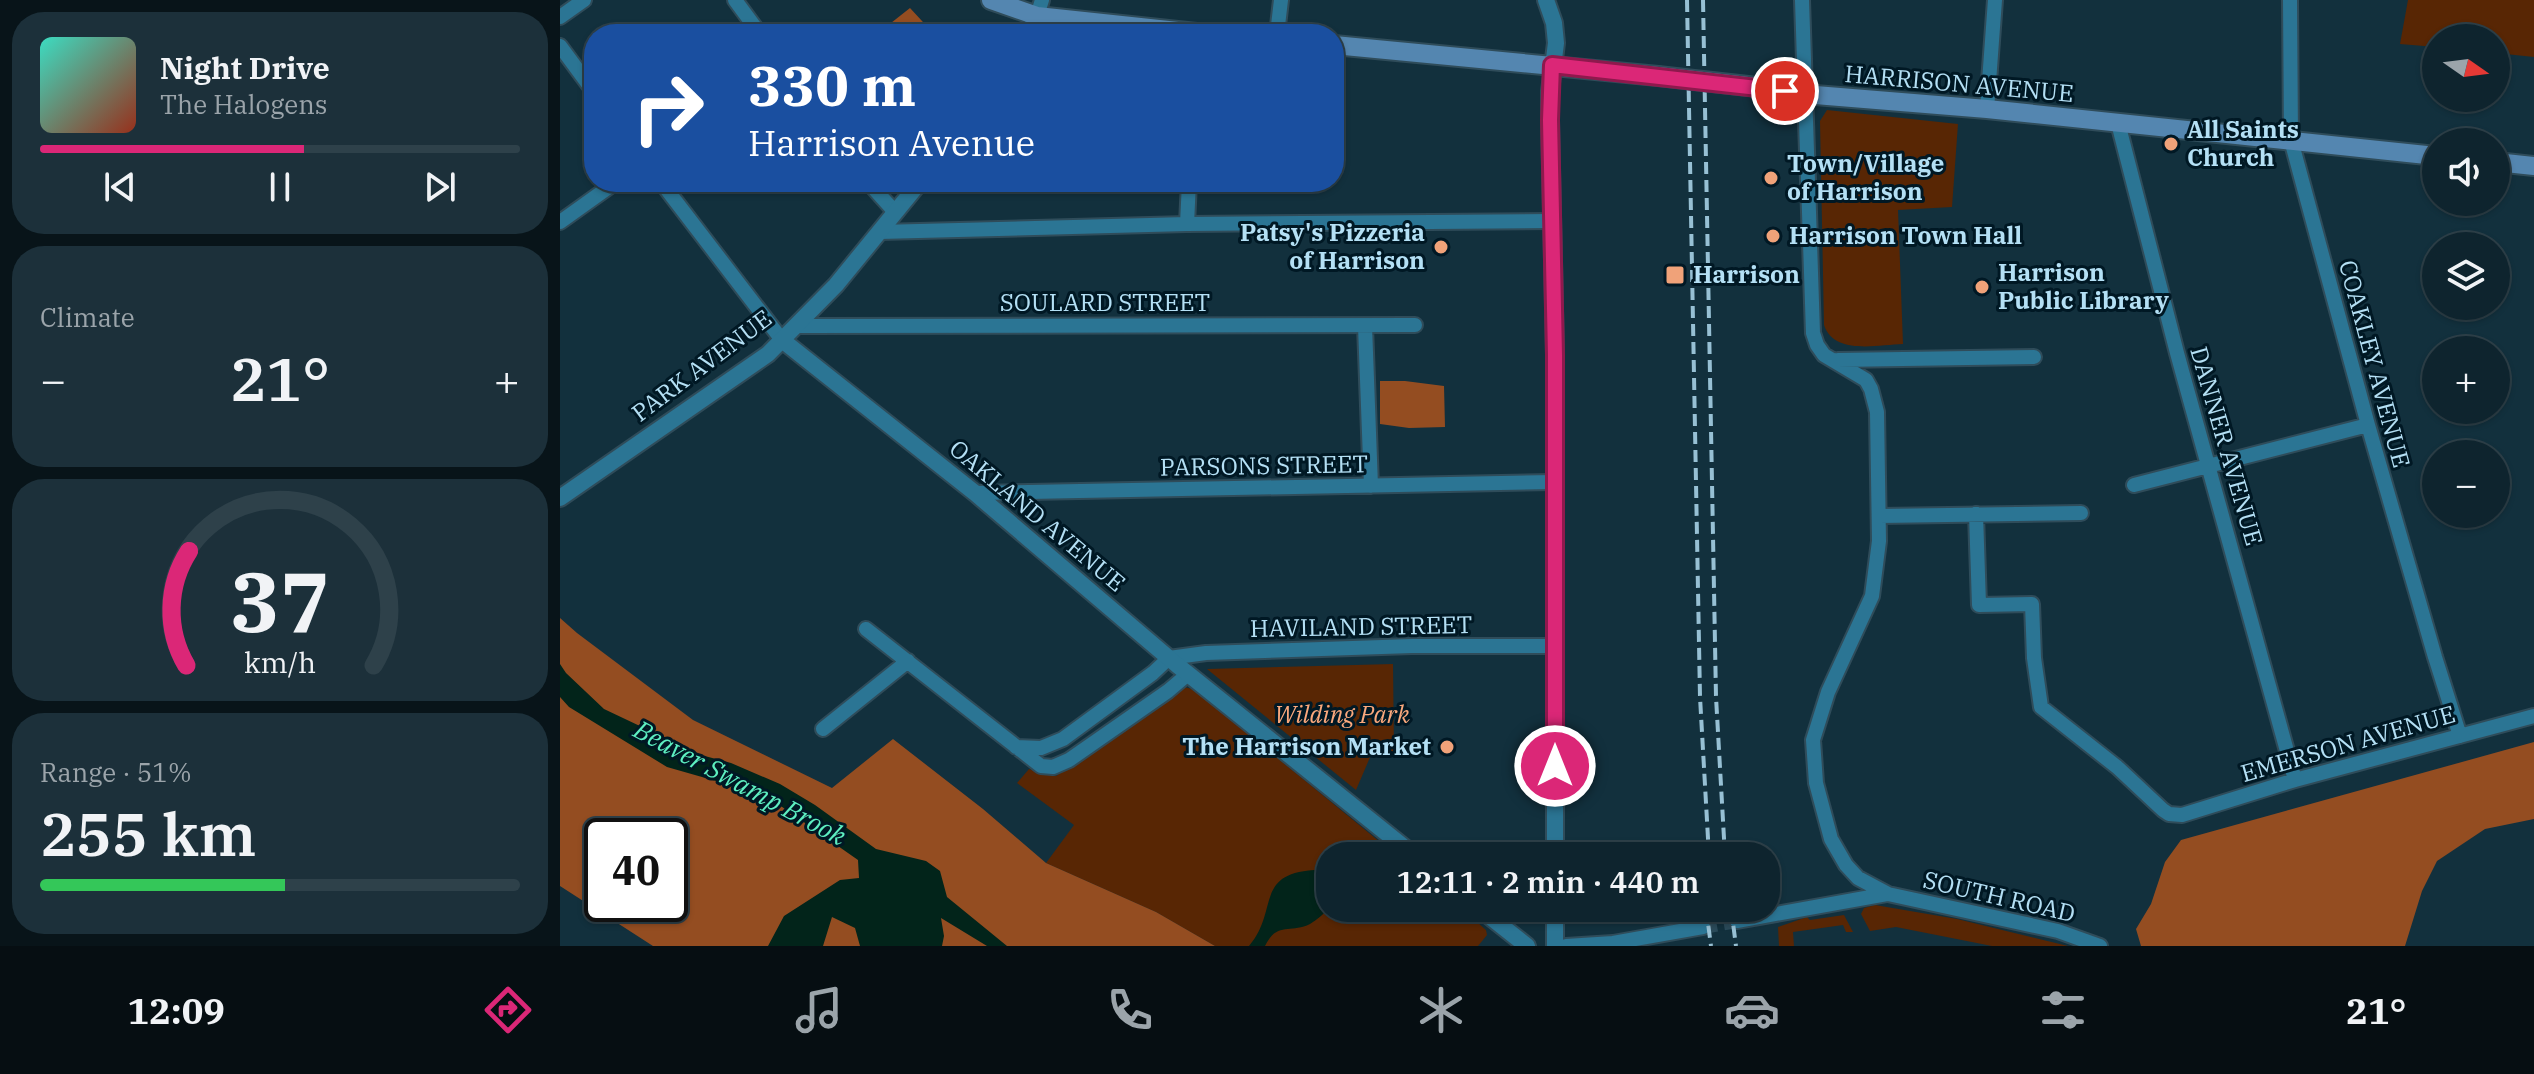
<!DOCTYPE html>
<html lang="en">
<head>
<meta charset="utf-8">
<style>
  :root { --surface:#0e242e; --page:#1c303a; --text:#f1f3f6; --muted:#9ba4aa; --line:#2e414a; --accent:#db2777 }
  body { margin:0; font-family:"IBM Plex Serif",serif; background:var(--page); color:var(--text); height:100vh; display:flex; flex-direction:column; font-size:30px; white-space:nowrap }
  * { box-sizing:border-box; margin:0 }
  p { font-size:26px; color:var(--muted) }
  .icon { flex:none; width:44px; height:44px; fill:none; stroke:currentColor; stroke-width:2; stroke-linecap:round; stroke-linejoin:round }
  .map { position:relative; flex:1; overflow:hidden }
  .drawer { display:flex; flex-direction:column; gap:12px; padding:12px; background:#081419; width:560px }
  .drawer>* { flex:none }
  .banner { position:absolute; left:24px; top:24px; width:760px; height:168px; border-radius:32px; box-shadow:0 2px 6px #0004,0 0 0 2px var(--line); background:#1a4fa0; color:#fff; overflow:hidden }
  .needle { width:52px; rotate:104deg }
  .fabs { position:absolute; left:1862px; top:24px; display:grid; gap:16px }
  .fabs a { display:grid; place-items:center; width:88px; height:88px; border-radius:50%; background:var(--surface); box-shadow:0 2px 6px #0004,0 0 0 2px var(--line); font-size:40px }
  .speed { position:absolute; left:24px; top:818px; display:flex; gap:16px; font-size:40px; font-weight:700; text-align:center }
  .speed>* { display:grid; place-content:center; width:104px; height:104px; border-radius:50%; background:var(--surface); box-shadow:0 2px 6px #0004,0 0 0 2px var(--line); line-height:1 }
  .speed .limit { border:4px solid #111; border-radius:12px; background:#fff; color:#111 }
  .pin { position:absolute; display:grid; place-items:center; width:68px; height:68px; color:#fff; margin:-34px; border:4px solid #fff; border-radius:50%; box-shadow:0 2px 8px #0007 }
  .me { position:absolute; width:88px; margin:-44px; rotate:0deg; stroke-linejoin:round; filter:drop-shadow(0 0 6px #0008) }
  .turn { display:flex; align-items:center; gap:28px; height:168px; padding:0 32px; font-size:36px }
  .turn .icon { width:104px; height:104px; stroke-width:2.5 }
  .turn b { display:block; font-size:56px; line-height:68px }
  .big { font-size:60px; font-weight:600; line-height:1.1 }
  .drawer .widget { flex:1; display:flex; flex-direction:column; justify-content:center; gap:12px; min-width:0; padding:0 28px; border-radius:32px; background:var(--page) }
  .drawer .dial { align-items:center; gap:0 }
  .dial svg { height:208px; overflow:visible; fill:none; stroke:var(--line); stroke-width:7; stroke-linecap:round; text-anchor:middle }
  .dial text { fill:var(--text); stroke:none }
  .song { display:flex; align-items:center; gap:24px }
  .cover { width:96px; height:96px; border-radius:12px; background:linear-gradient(135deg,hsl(170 70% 55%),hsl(10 70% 35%)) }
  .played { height:8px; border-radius:4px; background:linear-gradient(90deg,var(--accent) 55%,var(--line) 55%) }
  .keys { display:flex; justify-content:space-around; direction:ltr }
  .heat { display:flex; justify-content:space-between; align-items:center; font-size:44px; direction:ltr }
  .charge { height:12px; border-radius:6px; background:linear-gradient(90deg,#34c759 51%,var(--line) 0) }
  .trip { position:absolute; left:756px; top:842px; width:464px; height:80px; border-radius:32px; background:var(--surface); box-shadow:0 2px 6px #0004,0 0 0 2px var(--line); font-weight:600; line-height:80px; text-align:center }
  .tabs { display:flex; height:128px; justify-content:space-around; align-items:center; background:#060e12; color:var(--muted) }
  .tabs .icon { width:56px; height:56px }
  .tabs .active { color:var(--accent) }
  .tabs b { font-size:36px; color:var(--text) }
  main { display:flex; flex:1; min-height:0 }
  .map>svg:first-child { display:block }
  .green { fill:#582604 }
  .forest { fill:#944d21; fill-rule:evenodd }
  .water { fill:#02241a }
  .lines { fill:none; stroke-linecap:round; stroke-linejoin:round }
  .minor-tunnel { stroke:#2a4a59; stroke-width:14; stroke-dasharray:14 7; stroke-linecap:butt }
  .minor-casing { stroke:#2f4c5a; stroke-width:18 }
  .tertiary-casing { stroke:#2f4c5a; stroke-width:20 }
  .secondary-casing { stroke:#2f4c5a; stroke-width:22 }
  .minor { stroke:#2b7594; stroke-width:14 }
  .tertiary { stroke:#2b7594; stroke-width:16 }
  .secondary { stroke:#5486b0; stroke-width:18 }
  .rail { stroke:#97c0d4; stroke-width:4; stroke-dasharray:12 6; stroke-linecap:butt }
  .secondary-bridge-casing { stroke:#2f4c5a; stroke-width:22; stroke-linecap:butt }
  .secondary-bridge { stroke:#5486b0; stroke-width:18 }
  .route-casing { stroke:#8e194d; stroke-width:20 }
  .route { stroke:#db2777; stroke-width:14 }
  .poi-dot { fill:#f0a279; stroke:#001824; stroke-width:3 }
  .labels { text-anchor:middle; stroke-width:6; stroke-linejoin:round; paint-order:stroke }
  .street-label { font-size:24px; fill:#b4e0f5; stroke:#001824 }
  .poi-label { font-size:24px; font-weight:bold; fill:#b4e0f5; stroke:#001824; text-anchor:start }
  .park-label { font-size:24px; font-style:italic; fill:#fba97d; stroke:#001824 }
  .water-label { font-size:26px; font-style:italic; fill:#5defc1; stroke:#001824 }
</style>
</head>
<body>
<main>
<section class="drawer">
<div class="widget">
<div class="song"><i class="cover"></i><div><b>Night Drive</b><p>The Halogens</p></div></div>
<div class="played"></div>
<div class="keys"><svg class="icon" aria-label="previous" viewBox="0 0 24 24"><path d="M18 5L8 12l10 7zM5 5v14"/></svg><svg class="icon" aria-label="pause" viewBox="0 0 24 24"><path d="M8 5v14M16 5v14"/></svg><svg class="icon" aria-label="next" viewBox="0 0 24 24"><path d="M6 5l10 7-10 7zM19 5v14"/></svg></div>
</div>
<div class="widget"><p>Climate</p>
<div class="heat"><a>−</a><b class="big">21°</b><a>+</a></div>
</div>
<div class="widget dial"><svg viewBox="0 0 100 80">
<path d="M14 69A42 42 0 1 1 86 69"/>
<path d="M14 69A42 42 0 0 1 15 25" stroke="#db2777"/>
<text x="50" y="56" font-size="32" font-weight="700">37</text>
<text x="50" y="72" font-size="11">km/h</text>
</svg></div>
<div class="widget"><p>Range · 51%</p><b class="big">255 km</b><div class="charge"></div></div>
</section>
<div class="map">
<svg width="1974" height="946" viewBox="0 0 1974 946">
  <rect width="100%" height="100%" fill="#12303d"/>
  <path class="green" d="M1848,0H1974V57L1936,53V38H1876V47L1840,44Z
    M1267,110L1398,124L1392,207L1338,210L1343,344C1316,345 1274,355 1264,325L1260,121Z
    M833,664L834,754L811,755L796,790L647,669Z
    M624,687L632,689L643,697L837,856H770V908H901L926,930L927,935L918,946H655L596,912L486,863L514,825L457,783L469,769L496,776Z
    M1315,905L1397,919L1508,946H1432L1336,927L1310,931L1301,914L1304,908Z
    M1284,915L1293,932H1286L1283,925L1233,932L1234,946H1219L1218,927L1247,917L1250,920Z"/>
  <path class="forest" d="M350,8L374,34H317Z
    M820,381H845L884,386L885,427L849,428L820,424Z
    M0,618L17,633L133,720L272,788L333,739L423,809L486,863L596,912L655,946H93L0,886ZM42,836H110V904H42Z
    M1974,742V819L1925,829L1877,861L1862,891L1845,946H1581L1576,929L1591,904L1605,862L1621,840Z"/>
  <path class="water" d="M0,664L6,673L44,709L141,755L171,763L220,784L255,805L316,849L366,861L380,871L387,897L447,946H427L381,918L384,936L382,946H300L295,928L272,917L263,946H208L224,916L280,880L299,878L298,860L205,795L107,767L9,707L0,697Z
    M754,870L770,880V908C764,913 757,920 750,924C730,934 717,921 705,946H689C719,911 694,874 754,870Z"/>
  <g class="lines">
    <path class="minor-tunnel" d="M1143,927L1177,921"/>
    <defs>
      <path id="minor" d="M175,0L200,34
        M1242,0L1253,333L1257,345L1264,355L1306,380L1311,389L1317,412L1319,541L1312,596L1268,692L1253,740L1256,783L1271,839L1286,865L1298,878L1328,894L1498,931L1540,946
        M1730,0L1731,140L1808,425L1875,657L1900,736
        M477,16L482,0
        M0,17L24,0
        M717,34L721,0
        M0,46L34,92
        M1427,109L1435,0
        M1558,123L1617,353L1735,780
        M101,182L222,340
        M308,182L335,212
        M0,222L56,182
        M627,224L629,182
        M319,232L627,224L991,221
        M235,326L855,325
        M805,326L811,486
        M1278,360L1474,357
        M1574,485L1808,425
        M415,493L993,482
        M1416,514L1419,605L1472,604L1474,658L1481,707L1557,767L1603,810L1609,814L1622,815L1735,780L1974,716
        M1319,516L1521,513
        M306,629L481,766L493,767L509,760L608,691L628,674
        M263,729L348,661
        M456,747L481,748L503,739L593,673L609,658L646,653L852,646H994
        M1177,921L1327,894
        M1006,946L1053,943L1143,927"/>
      <path id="tertiary" d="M986,0L994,23L996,43L990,91V120L995,355V856
        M468,34L477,16
        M222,340L415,493L617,665L855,856
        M0,498L208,354L276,285L360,182
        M919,908L967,946
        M995,946V908"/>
      <path id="secondary" d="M431,0L477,16L646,34
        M774,45L1098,76
        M1206,88L1243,94L1427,109L1876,156
        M1936,162L1974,166"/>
    </defs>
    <use href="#minor" class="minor-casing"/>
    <use href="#tertiary" class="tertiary-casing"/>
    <use href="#secondary" class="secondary-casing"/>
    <use href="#minor" class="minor"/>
    <use href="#tertiary" class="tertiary"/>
    <use href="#secondary" class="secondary"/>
    <path class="rail" d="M1127,0L1140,697L1149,856
      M1143,0L1156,697L1165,856
      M1146,908L1151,946
      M1171,908L1176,946"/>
    <defs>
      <path id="secondary-bridge" d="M1098,76L1206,88"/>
    </defs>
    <use href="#secondary-bridge" class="secondary-bridge-casing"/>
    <use href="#secondary-bridge" class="secondary-bridge"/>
  </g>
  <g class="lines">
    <defs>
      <path id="route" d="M995,766V355L990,120L992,65L1225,91"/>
    </defs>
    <use href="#route" class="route-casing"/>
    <use href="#route" class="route"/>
  </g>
  <g class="poi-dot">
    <circle cx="1611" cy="144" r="8"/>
    <circle cx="1211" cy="178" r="8"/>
    <circle cx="1213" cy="236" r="8"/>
    <circle cx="881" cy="247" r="8"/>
    <rect x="1105" y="265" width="20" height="20" rx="4"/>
    <circle cx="1422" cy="287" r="8"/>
    <circle cx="887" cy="747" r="8"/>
  </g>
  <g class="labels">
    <g class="street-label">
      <text transform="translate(1399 84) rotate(5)" y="8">HARRISON AVENUE</text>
      <text x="545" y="311">SOULARD STREET</text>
      <text transform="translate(1814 364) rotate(75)" y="8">COAKLEY AVENUE</text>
      <text transform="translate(142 366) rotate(-37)" y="8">PARK AVENUE</text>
      <text transform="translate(1666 446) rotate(74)" y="8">DANNER AVENUE</text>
      <text transform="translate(704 466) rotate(-1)" y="8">PARSONS STREET</text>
      <text transform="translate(477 516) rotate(40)" y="8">OAKLAND AVENUE</text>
      <text transform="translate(801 627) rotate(-1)" y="8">HAVILAND STREET</text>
      <text transform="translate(1788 744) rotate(-16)" y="8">EMERSON AVENUE</text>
      <text transform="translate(1439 897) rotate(13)" y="8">SOUTH ROAD</text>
    </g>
    <g class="poi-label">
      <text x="1627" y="138">All Saints<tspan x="1627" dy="28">Church</tspan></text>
      <text x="1227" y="172">Town/Village<tspan x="1227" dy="28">of Harrison</tspan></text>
      <text x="865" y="241" text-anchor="end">Patsy's Pizzeria<tspan x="865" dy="28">of Harrison</tspan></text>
      <text x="1229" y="244">Harrison Town Hall</text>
      <text x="1438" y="281">Harrison<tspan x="1438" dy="28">Public Library</tspan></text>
      <text x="1133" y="283">Harrison</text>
      <text x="871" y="755" text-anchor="end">The Harrison Market</text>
    </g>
    <g class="park-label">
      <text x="782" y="723">Wilding Park</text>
    </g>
    <g class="water-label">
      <text transform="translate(180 783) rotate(28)" y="9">Beaver Swamp Brook</text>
    </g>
  </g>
</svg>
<div class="fabs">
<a><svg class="needle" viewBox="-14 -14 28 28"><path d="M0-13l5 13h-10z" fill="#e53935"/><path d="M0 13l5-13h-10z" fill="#9ba4aa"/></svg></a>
<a><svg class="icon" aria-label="sound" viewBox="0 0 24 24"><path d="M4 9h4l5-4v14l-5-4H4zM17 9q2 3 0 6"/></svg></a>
<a><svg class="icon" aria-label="layers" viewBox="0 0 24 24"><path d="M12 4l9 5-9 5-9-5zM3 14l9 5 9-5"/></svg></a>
<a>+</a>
<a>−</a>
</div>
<div class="speed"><div class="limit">40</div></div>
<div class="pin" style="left:1225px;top:91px;background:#d93025"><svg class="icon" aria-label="arrive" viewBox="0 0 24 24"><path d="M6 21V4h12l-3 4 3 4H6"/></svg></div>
<svg class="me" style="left:995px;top:766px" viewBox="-20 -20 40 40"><circle r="17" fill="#db2777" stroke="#fff" stroke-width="3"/><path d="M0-11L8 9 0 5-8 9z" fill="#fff"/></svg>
<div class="trip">12:11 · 2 min · 440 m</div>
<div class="banner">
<div class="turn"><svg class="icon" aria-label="right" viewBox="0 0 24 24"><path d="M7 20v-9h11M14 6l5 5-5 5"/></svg><div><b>330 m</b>Harrison Avenue</div></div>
</div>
</div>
</main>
<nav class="tabs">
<b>12:09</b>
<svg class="icon active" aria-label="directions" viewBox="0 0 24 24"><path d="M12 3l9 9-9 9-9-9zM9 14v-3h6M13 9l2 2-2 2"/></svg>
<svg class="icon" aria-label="music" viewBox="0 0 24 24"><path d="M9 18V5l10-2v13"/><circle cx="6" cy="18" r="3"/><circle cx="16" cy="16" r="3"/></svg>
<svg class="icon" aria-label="phone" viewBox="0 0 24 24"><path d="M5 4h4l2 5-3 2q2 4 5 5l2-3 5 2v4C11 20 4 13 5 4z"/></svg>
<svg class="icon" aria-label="climate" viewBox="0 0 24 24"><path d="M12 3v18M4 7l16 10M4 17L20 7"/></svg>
<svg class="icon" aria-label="car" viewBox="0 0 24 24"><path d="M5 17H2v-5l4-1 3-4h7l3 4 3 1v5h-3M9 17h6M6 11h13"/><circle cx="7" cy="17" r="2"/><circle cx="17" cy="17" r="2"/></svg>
<svg class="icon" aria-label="filters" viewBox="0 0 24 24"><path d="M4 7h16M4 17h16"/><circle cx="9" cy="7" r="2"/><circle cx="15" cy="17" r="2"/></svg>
<b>21°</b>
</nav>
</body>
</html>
